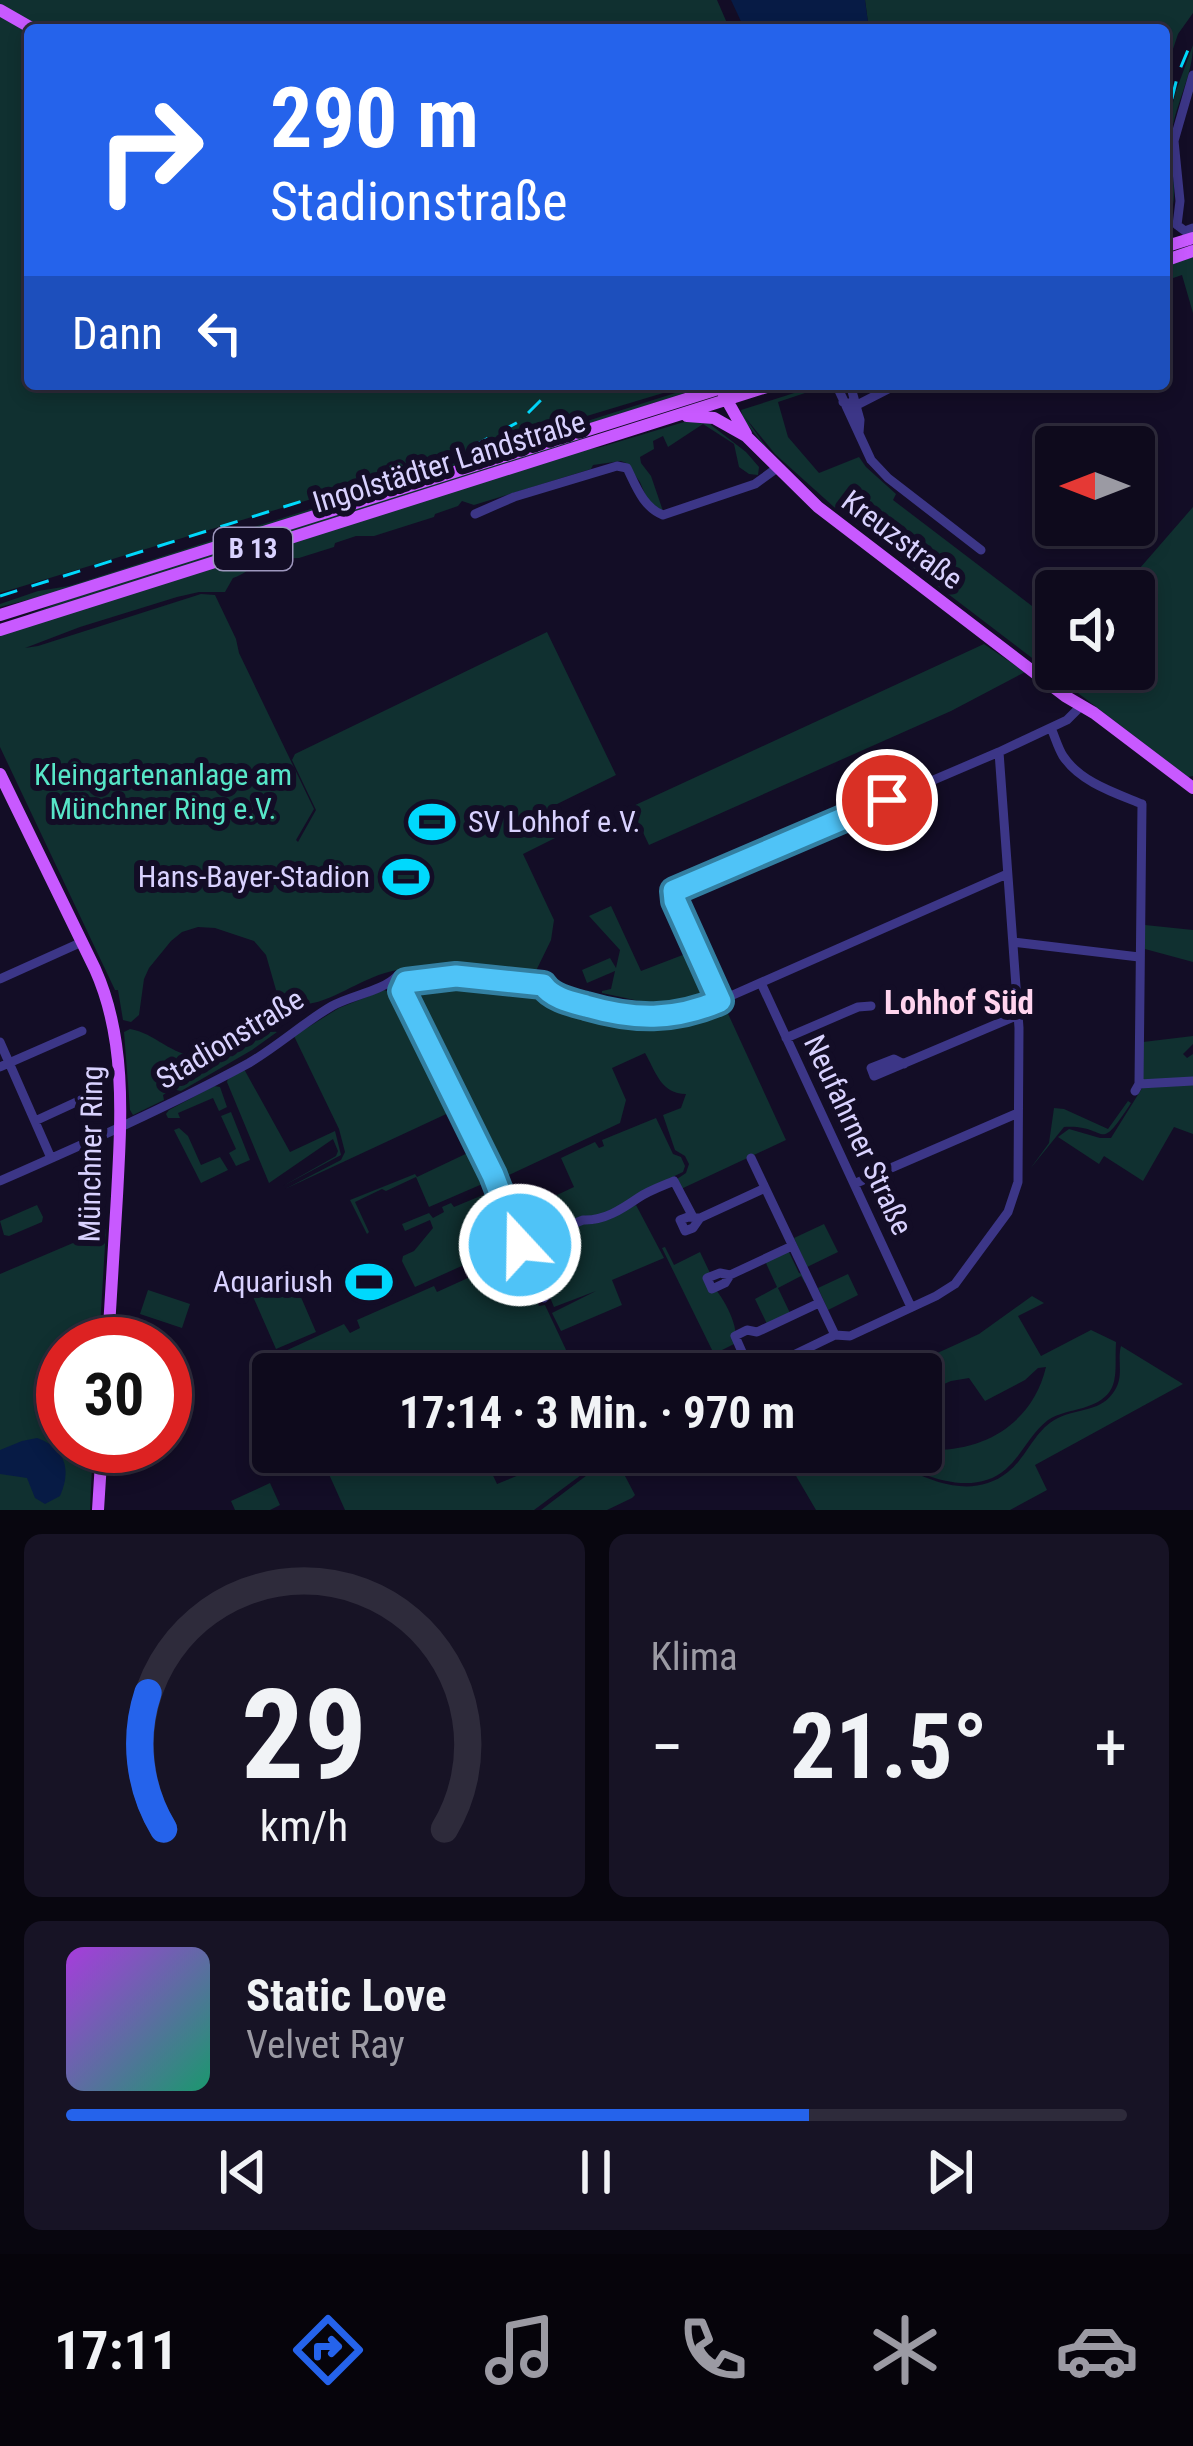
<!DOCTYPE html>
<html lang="de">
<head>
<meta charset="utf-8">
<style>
  :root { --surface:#0e0a1c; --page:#171325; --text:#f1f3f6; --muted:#9b9aa3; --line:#2e2b3b; --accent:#2563eb }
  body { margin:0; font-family:"Roboto Condensed",sans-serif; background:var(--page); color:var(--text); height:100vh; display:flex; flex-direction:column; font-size:45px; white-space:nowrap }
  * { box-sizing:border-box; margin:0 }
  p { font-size:39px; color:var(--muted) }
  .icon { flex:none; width:66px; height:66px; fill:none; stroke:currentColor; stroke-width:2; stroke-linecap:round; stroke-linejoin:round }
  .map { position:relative; height:1510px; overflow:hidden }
  .details { display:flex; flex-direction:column; gap:24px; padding:24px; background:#08060f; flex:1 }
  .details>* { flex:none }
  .guide { position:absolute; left:24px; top:24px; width:1146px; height:366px; border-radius:12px; box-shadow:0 6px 18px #0003,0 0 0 3px var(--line); background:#2563eb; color:#fff; overflow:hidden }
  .needle { width:78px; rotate:270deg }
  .controls { position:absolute; left:1035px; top:426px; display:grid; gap:24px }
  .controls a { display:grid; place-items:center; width:120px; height:120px; border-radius:12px; background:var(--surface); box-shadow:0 6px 18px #0003,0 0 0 3px var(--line); font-size:60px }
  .speed { position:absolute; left:36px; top:1317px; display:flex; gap:24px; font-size:60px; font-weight:700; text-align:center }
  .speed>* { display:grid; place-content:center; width:156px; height:156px; border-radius:50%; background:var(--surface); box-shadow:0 6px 18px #0003,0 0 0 3px var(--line); line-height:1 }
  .speed .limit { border:18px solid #d22; background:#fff; color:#111 }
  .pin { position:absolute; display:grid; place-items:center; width:102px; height:102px; color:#fff; margin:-51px; border:6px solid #fff; border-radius:50%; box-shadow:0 3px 12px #0007 }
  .me { position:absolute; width:132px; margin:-66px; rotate:339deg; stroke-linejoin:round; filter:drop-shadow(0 0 9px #0008) }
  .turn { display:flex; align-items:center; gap:42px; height:252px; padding:0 48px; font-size:54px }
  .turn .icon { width:156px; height:156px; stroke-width:2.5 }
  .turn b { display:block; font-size:84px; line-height:102px }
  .then { display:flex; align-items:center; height:114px; padding:0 48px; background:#0003; gap:24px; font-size:45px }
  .big { font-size:90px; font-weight:700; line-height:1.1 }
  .details .card { flex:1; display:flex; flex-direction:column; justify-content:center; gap:18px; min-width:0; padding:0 42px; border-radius:18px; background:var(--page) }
  .details .dial { align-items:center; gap:0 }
  .dial svg { height:312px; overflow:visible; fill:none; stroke:var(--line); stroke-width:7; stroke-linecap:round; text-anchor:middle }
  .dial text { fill:var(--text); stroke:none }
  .song { display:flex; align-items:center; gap:36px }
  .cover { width:144px; height:144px; border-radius:18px; background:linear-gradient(135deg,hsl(280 70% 55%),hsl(160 70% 35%)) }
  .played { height:12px; border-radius:6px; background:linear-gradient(90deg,var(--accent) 70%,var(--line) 70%) }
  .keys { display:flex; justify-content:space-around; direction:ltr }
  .heat { display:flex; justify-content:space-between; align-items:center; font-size:66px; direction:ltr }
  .details .tiles { flex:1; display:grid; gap:24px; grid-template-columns:1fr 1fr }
  .card:last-child { grid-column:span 2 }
  .trip { position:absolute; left:252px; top:1353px; width:690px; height:120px; border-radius:12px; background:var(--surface); box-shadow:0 6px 18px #0003,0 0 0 3px var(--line); font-weight:700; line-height:120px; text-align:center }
  .dock { display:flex; height:192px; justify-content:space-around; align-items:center; background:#06040b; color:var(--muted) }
  .dock .icon { width:84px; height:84px }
  .dock .current { color:var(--accent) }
  .dock b { font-size:54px; color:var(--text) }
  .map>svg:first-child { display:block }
  .green { fill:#103030 }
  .water { fill:#071b45 }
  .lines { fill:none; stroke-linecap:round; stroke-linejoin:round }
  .minor { stroke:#3c3687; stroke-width:9 }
  .major { stroke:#c859ff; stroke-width:12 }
  .rail { stroke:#00d9fd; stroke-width:3; stroke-dasharray:18 15; stroke-linecap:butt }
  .route-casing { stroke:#337fa1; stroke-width:30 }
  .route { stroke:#4fc3f7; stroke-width:21 }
  .labels { text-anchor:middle; stroke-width:12; stroke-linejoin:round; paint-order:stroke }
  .shield { fill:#130d26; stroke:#9e97be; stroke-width:3 }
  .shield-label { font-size:27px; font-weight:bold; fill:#d9d2ff }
  .street-label { font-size:30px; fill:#d9d2ff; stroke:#130d26 }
  .park-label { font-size:30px; fill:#57e6c8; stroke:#130d26 }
  .poi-label { font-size:30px; fill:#d9d2ff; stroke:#130d26; text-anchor:end }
  .neighbourhood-label { font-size:33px; font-weight:bold; fill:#ffd4ee; stroke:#130d26 }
</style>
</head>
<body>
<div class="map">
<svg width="1193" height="1510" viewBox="0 0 1193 1510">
  <rect width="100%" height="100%" fill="#130d26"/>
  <path class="green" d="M0,0H717L730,30H30V384H693L0,593Z
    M865,0H1193V13L1178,34L1164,76V30H869Z
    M1193,45C1193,77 1173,107 1171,140C1169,167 1183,202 1164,225V137L1176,91Z
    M1193,256V313L1182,275L1164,281V266Z
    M694,387L682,394L70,589L0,607V604L38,591L69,586Z
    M813,387L820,388L778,402L788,437L819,473L859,457L866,467L896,494L893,500L1032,606L1056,615V669H1134V591H1120L1193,507V776L1188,777L834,507L775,454L744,416L777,462L743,419L741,410Z
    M694,419L712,420L711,425L746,452L759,467L758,475L749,474L739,467L734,444L703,424L668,447L663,436L653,441L654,449L640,457L641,463L651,476L663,511L648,501L640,482L626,463L621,461L593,465L591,469L474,505L462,501L458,506L435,514L434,517L374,536H356L335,543L334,547L299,558L277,559L269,568L265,561C252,565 246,574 233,578L225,592H199L177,597L80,627L25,648L38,646L201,594L215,595L236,639L239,653L314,809L296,840L298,842L316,810L292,760L295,754L547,632L616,775L549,808L561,835L523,854L554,920L551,940L534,975C492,963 428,960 385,973C346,985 324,1011 280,1004L266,955L254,941L215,928L198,927L182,932L171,941L149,968L144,979L139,1015L131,1022L123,1020L118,990H115L0,747V634L578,451L601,447Z
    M598,432L570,445L0,626L63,601Z
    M984,644L1025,672L951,711L649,845L631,807Z
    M611,906L641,971L693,951L712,993L709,998L667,1007L602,993V991L611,989L615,971L587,983L582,970L610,958L616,968L620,950L589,916Z
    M1145,925L1193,930V962L1145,949Z
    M471,980C491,987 506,983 525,989C544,994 560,1003 578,1009C631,1026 674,1025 724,1005L786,1140L681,1189L677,1179L686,1173L689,1164L685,1156L675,1150L663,1115L681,1108L686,1094C661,1094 656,1072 645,1053L612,1068L626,1100L620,1123L505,1177H499L460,1095L433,1048L408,991L420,982Z
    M384,990L403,997L457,1109L285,1189L341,1160L345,1152L339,1129L294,1036L339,1008Z
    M130,1029C156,1033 174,1059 203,1056C229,1052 251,1030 277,1032L252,1050L181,1091L172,1089L163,1095L164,1100L133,1115L130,1110L124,1032Z
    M1193,1036V1044L1183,1054L1187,1058L1193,1054V1079L1142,1080L1143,1042Z
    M244,1069L290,1152L335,1131L341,1155L283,1186L336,1156L338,1151L333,1139L269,1183L227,1082L228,1079Z
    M1193,1083V1134L1174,1127L1143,1181L1104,1156L1099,1164L1058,1137L1069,1129L1100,1138H1111L1144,1085Z
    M214,1086L220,1087L227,1107L219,1111L213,1098L178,1113L180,1118H168L166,1114L169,1110Z
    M1128,1101L1131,1103C1096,1157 1110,1124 1064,1127L1030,1169L1049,1143L1054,1108L1064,1109L1108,1129Z
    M231,1112L250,1160L236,1166L229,1153L236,1149L221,1116Z
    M656,1118L673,1154L681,1157L685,1166L683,1172C662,1182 651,1188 633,1201C612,1216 548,1235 523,1238L501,1191L503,1185L511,1181L525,1210L574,1187L561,1158L595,1142L599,1148L604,1146L602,1140Z
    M179,1128L188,1136L201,1165L220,1157L228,1170L201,1183L174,1130Z
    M476,1149L489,1177L487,1182L429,1207L416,1177L386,1191L382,1189L355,1202L369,1232L367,1234L350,1200L415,1174L417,1177Z
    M495,1190L516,1240L515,1242L415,1287L402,1261L403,1256L414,1251L433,1228L430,1220L405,1231L402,1224L429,1213L433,1218L444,1212L442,1207L451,1203L454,1207Z
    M37,1205L43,1217L42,1222L9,1236L4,1235L0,1221Z
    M636,1205L664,1258L612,1280L622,1305L561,1331L552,1313L596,1291L554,1307L531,1252L532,1248L568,1233L569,1229L585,1223H596Z
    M824,1224L838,1252L807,1267L794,1238Z
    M106,1229L99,1344H63V1446H93L90,1510H0V1274Z
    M665,1247L674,1265L700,1252L710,1273L705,1276C720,1293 738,1319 736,1343L714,1354L662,1248Z
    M788,1250L799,1273L803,1274L806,1280L805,1283L801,1276L778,1288L790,1313L767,1324L755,1299L777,1287L765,1261Z
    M514,1251L539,1306L545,1305L575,1369L564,1374H286L279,1357L283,1352L344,1324L350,1333L360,1328L357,1320L434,1286L437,1292L512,1258L511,1252Z
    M291,1274L316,1332L276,1349L251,1292Z
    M848,1274L858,1295L828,1310L818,1288Z
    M148,1290L190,1304L182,1328L140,1314Z
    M1032,1296L1044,1303L1018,1316L1041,1356L1091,1330L1116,1342C1114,1374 1123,1396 1083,1408C1072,1411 1059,1413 1048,1420C1030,1434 1022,1455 1006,1469C972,1499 917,1475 885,1454L883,1452L890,1455L891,1452H921V1449C979,1455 1032,1426 1046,1367L1038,1368L1025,1380L985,1401L969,1378L951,1381L921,1394V1374H883L893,1369L896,1372L979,1334Z
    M1121,1346L1183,1384L1035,1465L1047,1490L1010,1510H816L782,1452H880C889,1462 900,1465 911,1471C942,1486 978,1496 1008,1472C1028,1456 1034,1430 1058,1418C1079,1408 1102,1412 1115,1390C1124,1376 1117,1360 1121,1346Z
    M811,1349L823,1374H759Z
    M319,1452H482L497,1484L575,1452H612L534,1510H345Z
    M615,1457L635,1495L632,1498L607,1510H541L603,1463Z
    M270,1483L280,1505L270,1510H235L231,1501Z"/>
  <path class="water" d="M731,0H865L869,30H745Z
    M37,1438C65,1448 72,1469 60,1496L45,1504L35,1498L27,1478L0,1474V1450L22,1441Z"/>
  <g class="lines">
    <path class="minor" d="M1177,225L1180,201L1174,141L1193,75
      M1177,225L1185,231L1193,228
      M836,384L871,460L888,478L981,550
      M850,384L860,420L859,433
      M843,402L857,405L898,384
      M475,514L514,497L617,466L627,468C636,486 643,507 663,515L755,484L777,468
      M1051,728C1055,737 1058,748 1063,756C1080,782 1115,793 1142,804L1139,1084L1135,1091
      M1013,942L1139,957
      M0,979L82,942
      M761,983L911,1307
      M402,991L493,1175L544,1298
      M720,1001L675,901L674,891L999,752L1067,720L1082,705
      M786,1038L858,1007L871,1006
      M0,1042L51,1158
      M0,1067L82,1031
      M874,1076L1018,1015
      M874,1076L871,1068L894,1059L904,1064
      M1139,1084L1193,1081
      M35,1121L85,1098
      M751,1158L835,1335
      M0,1181C84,1144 168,1107 249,1063C278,1046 303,1023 332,1006C352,995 383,991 397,976L403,977L406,982C453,971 497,983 543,985L548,993C602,1013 651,1026 708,1006L1007,874
      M854,1184L1018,1113
      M700,1218L693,1228L685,1231L680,1220L688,1217L700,1218L765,1188
      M520,1245L583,1220C604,1221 622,1209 638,1198C648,1191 662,1186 674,1181L693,1217
      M730,1275L725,1283L712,1289L707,1278L720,1273L730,1275L792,1246
      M756,1372L750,1370L735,1336L747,1330L757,1332L819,1303
      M754,1374L835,1335L850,1336L936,1296L955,1284L1008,1212L1018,1182L1019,1028L999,752"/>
    <path class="major" d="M0,10L35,30
      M1164,247L1193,238
      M1164,261L1193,251
      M724,395L746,434
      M687,416L714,418L746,436L818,507L1065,696L1094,713L1193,788
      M0,615L734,384
      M0,630L776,384
      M0,774L95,969C127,1040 121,1120 117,1196C114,1246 111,1295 108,1344
      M98,1510L102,1446"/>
    <path class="rail" d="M1164,131L1178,74L1193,38
      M0,596L468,449L520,421L557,384"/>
  </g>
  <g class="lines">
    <defs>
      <path id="route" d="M520,1245L493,1175L402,991L406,982L456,976L543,985C552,998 571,1002 586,1006C634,1020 674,1021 720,1001L675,901L674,891L887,800"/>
    </defs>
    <use href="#route" class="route-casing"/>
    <use href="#route" class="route"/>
  </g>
  <defs>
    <symbol id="stadium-bare" viewBox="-9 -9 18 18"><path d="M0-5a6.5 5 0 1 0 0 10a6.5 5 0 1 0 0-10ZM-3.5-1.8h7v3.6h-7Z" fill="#00d9fd" stroke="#130d26" stroke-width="2.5" paint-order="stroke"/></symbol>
  </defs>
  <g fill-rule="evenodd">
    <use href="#stadium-bare" x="399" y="789" width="66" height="66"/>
    <use href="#stadium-bare" x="373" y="844" width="66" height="66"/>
    <use href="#stadium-bare" x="336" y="1249" width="66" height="66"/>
  </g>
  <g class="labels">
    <rect class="shield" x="214" y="528" width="78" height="42" rx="9"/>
    <g class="shield-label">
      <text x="253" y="558">B 13</text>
    </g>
    <g class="street-label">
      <text transform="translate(449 462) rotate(-17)" y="10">Ingolstädter Landstraße</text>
      <text transform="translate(902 540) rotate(37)" y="10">Kreuzstraße</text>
      <text transform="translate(230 1039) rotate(-31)" y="10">Stadionstraße</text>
      <text transform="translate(858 1135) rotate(65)" y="10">Neufahrner Straße</text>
      <text transform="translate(91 1154) rotate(-89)" y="10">Münchner Ring</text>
    </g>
    <g class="park-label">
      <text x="163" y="785">Kleingartenanlage am<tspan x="163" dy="34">Münchner Ring e.V.</tspan></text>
    </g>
    <g class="poi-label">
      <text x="468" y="832" text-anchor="start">SV Lohhof e.V.</text>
      <text x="370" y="887">Hans-Bayer-Stadion</text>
      <text x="333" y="1292">Aquariush</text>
    </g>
    <g class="neighbourhood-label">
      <text x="959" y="1014">Lohhof Süd</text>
    </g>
  </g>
</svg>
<div class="controls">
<a><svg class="needle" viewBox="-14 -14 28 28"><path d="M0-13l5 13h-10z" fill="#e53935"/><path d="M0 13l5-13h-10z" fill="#9b9aa3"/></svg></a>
<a><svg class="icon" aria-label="sound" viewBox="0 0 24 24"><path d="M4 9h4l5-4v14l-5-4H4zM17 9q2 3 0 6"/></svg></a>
</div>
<div class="speed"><div class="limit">30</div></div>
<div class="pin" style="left:887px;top:800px;background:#d93025"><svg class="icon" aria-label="arrive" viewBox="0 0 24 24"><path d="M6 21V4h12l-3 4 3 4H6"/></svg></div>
<svg class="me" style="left:520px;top:1245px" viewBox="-20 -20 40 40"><circle r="17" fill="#4fc3f7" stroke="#fff" stroke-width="3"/><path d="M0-11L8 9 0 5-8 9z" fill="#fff"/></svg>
<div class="trip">17:14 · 3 Min. · 970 m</div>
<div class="guide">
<div class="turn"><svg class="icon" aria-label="right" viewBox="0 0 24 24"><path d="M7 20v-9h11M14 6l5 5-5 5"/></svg><div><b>290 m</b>Stadionstraße</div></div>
<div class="then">Dann<svg class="icon" aria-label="left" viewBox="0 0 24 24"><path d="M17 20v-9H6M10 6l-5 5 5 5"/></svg></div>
</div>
</div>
<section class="details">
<div class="tiles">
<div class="card dial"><svg viewBox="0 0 100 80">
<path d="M14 69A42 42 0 1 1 86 69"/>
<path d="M14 69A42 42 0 0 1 10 34" stroke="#2563eb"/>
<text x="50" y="56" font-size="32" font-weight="700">29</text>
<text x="50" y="72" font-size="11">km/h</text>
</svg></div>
<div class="card"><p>Klima</p>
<div class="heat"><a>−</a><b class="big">21.5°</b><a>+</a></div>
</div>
<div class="card">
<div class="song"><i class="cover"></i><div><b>Static Love</b><p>Velvet Ray</p></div></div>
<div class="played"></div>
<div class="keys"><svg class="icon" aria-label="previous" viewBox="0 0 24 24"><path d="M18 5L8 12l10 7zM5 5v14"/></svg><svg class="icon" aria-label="pause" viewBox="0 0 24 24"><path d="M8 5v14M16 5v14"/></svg><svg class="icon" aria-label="next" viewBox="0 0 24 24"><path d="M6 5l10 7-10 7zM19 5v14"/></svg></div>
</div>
</div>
</section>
<nav class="dock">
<b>17:11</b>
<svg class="icon current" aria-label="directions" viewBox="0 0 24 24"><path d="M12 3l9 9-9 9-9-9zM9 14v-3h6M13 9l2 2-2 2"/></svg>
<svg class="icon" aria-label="music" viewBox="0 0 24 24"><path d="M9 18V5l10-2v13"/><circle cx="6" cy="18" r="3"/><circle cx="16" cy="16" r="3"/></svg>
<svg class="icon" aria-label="phone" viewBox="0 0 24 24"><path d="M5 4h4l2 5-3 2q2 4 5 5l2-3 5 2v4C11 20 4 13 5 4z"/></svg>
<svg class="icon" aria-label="climate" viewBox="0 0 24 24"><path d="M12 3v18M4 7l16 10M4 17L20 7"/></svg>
<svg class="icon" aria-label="car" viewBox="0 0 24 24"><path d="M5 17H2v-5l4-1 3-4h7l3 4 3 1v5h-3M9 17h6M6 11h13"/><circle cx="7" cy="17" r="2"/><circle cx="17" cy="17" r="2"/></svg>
</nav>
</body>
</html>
